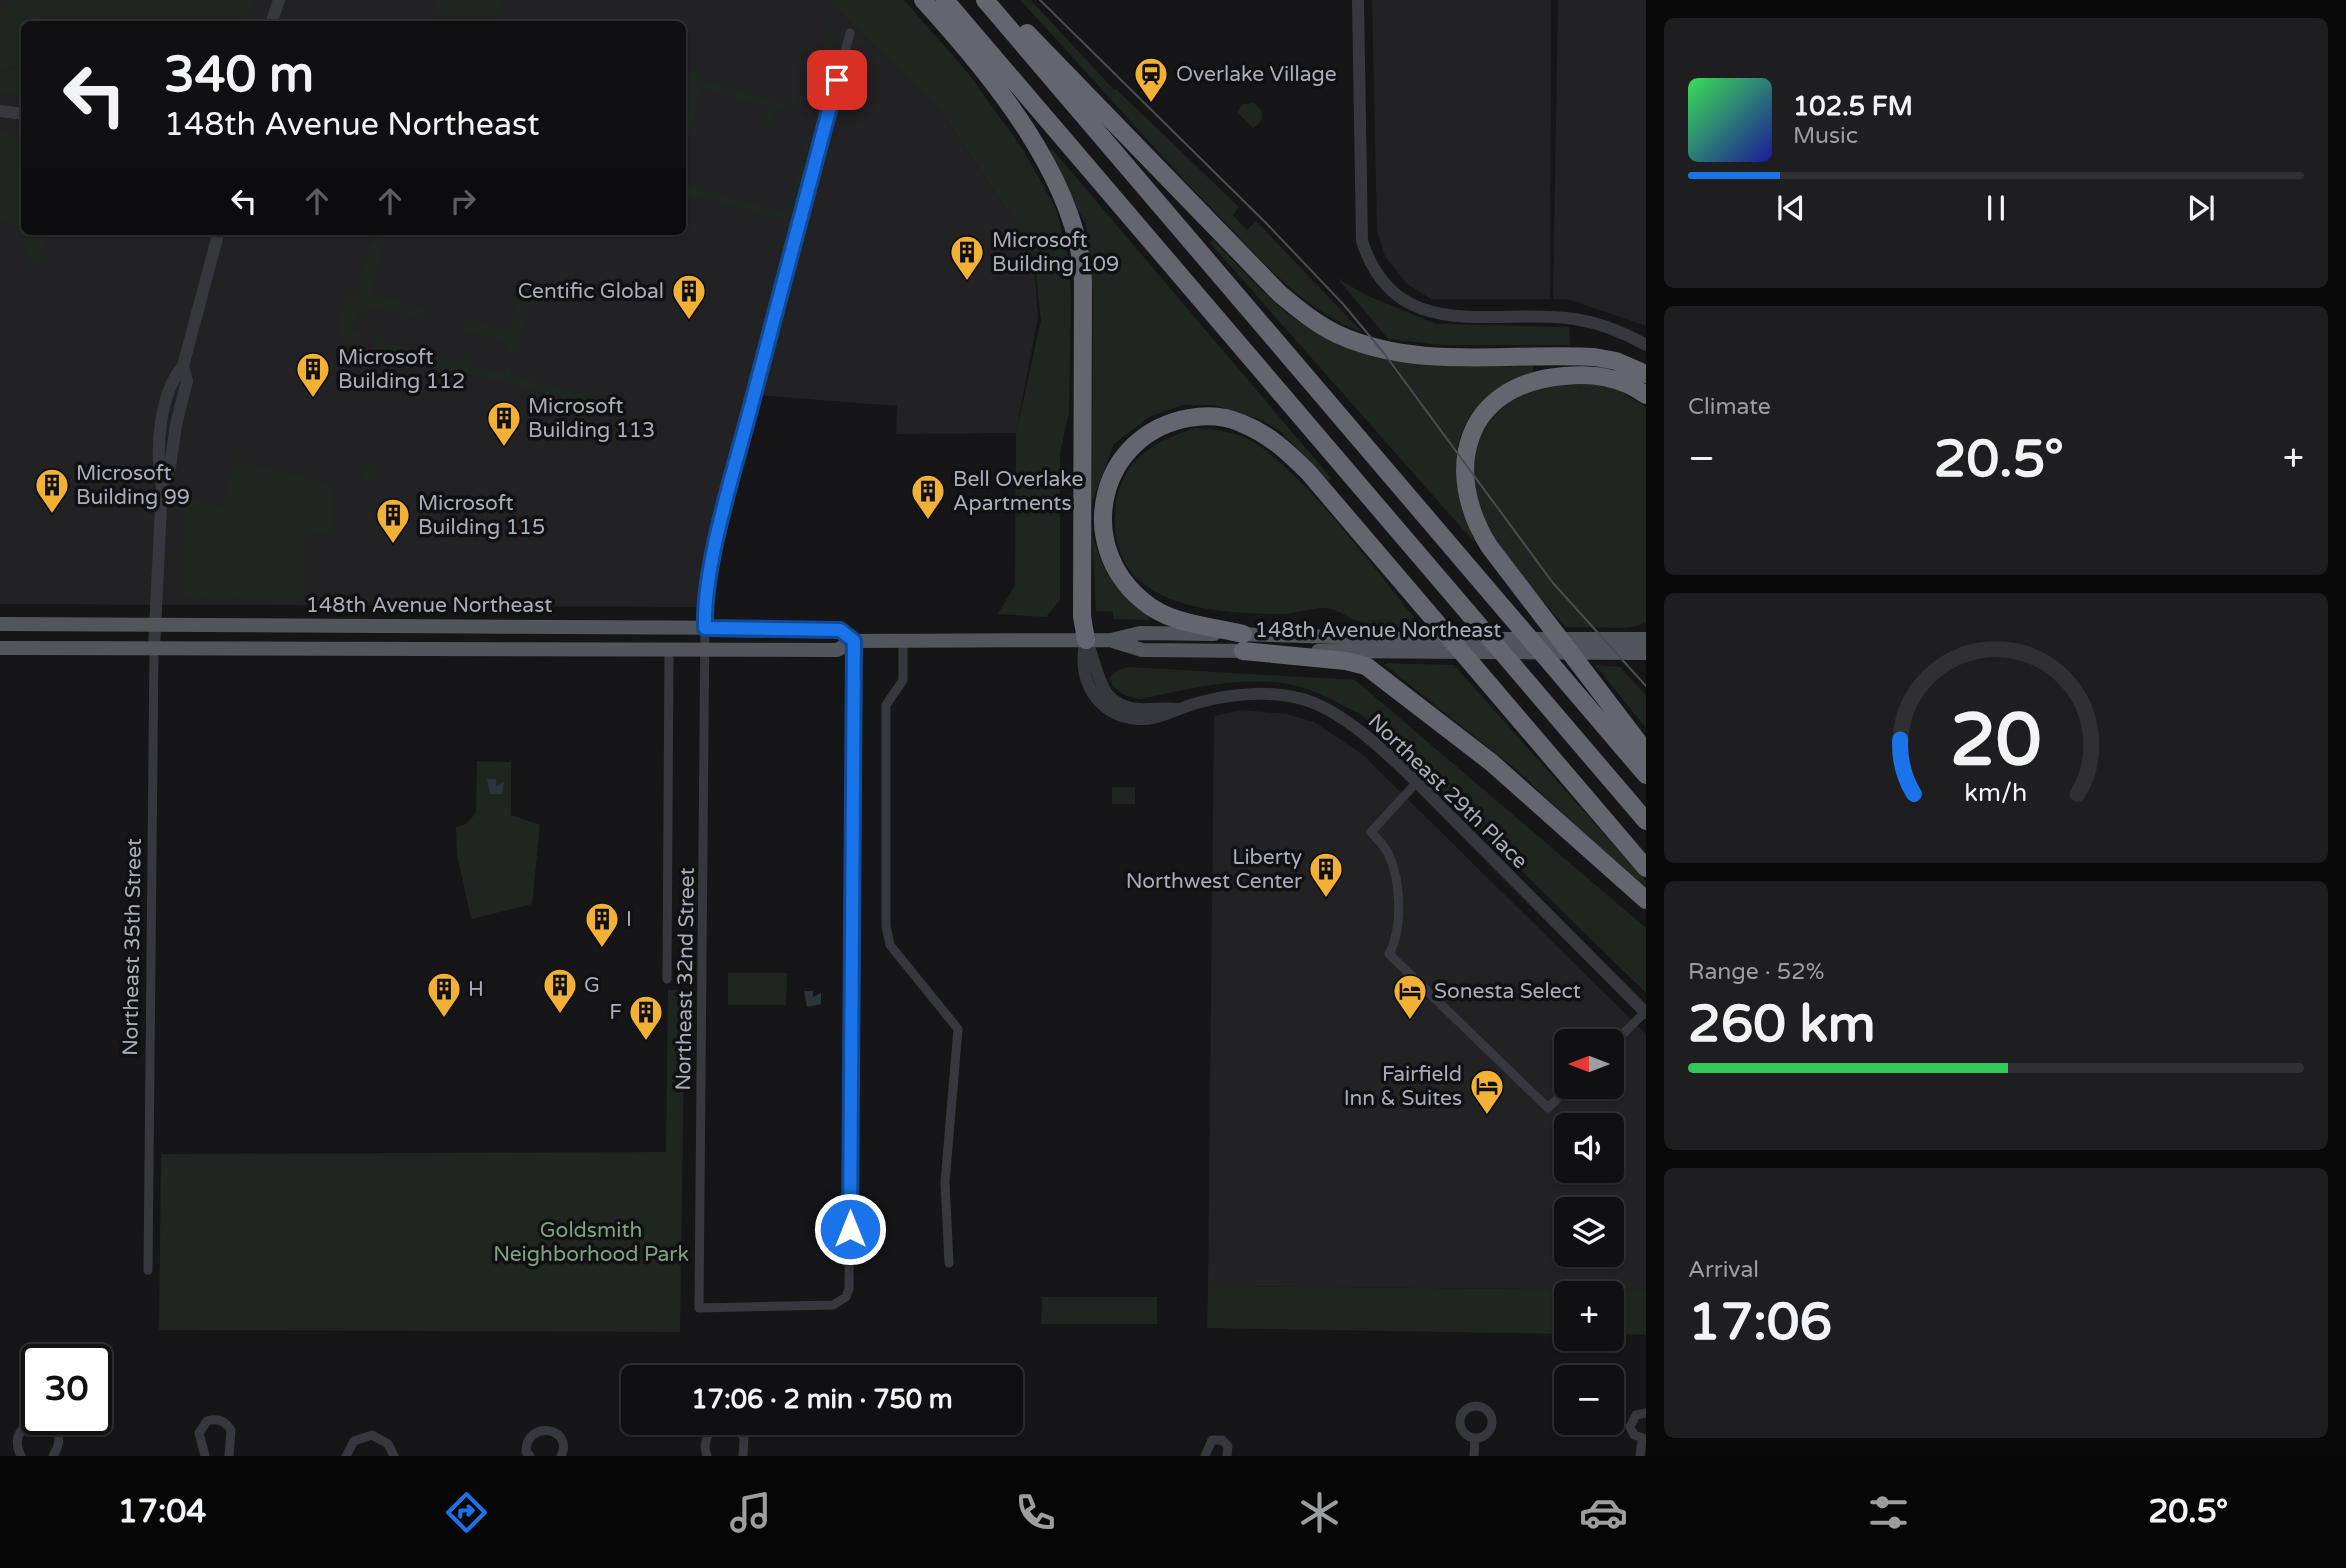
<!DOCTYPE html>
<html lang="en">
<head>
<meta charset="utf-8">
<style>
  :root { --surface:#101012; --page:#1e1e20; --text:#f1f3f6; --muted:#9c9d9f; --line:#303032; --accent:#1a73e8 }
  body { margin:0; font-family:"Varela Round",sans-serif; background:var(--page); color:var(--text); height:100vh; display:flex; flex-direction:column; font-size:26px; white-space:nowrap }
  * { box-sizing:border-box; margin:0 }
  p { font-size:23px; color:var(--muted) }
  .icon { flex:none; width:38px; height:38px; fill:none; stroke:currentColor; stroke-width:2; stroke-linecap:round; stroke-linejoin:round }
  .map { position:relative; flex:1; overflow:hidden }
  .sheet { display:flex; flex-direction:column; gap:18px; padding:18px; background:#09090a; width:700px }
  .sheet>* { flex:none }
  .top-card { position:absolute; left:21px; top:21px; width:665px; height:214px; border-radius:10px; box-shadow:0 2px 5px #0004,0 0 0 2px var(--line); background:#101012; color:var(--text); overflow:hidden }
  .needle { width:46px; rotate:270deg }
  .tools { position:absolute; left:1554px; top:1029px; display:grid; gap:14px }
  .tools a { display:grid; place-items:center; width:70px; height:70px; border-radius:10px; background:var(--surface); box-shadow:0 2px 5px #0004,0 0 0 2px var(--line); font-size:35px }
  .speed { position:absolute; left:21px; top:1344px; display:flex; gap:14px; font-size:35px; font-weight:700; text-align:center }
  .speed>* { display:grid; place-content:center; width:91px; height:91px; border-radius:50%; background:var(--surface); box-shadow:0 2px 5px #0004,0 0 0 2px var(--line); line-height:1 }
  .speed .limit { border:4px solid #111; border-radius:10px; background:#fff; color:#111 }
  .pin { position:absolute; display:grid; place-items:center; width:60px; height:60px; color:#fff; margin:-30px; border-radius:14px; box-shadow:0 4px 10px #0006 }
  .me { position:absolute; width:77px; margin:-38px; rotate:0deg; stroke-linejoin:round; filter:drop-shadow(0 0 5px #0008) }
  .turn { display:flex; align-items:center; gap:24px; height:147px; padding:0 28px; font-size:32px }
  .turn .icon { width:91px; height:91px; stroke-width:2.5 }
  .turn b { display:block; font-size:49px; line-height:60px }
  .lanes { display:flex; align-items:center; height:66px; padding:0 28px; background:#0003; justify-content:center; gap:35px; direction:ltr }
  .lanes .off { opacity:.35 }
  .big { font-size:52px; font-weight:800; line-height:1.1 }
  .sheet .card { flex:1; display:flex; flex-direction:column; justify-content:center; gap:10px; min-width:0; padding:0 24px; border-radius:10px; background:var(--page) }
  .sheet .dial { align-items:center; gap:0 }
  .dial svg { height:182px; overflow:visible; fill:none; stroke:var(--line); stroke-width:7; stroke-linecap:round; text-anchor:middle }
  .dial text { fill:var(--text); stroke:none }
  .song { display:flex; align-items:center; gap:21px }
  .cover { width:84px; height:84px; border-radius:10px; background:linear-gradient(135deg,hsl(130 70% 55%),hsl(240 70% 35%)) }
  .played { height:7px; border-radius:4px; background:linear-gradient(90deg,var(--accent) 15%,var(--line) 15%) }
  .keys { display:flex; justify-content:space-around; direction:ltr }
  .heat { display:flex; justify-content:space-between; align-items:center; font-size:38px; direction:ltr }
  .charge { height:10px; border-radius:5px; background:linear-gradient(90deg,#34c759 52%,var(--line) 0) }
  .trip { position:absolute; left:621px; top:1365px; width:402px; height:70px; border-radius:10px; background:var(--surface); box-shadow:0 2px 5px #0004,0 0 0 2px var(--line); font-weight:800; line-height:70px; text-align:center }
  .dock { display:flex; height:112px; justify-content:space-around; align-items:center; background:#060607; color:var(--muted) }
  .dock .icon { width:49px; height:49px }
  .dock .active { color:var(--accent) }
  .dock b { font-size:32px; color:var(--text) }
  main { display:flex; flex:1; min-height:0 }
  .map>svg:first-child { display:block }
  .built { fill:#222225; fill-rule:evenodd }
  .green { fill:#1e261f }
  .water { fill:#2c353c }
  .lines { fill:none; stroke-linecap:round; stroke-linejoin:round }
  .minor { stroke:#37383d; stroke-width:9 }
  .tertiary { stroke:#37383d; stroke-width:12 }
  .primary { stroke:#53555c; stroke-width:14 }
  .motorway { stroke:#63666e; stroke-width:18 }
  .tram { stroke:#4a4c52; stroke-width:2 }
  .route-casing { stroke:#114b97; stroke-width:18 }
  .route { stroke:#1a73e8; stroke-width:12 }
  .labels { text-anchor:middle; stroke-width:7; stroke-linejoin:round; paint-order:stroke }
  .poi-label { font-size:21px; fill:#a8adb8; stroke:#111113; text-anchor:start }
  .street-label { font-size:21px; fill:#a8adb8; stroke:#111113 }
  .park-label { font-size:21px; fill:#7fa381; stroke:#111113 }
</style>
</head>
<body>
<main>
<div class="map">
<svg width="1646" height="1456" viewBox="0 0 1646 1456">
  <rect width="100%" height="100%" fill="#161618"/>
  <path class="built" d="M0,0H827L939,110L1033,248L1038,316L1016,433L896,434L897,406L754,395L699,607L0,604ZM24,24H682V231H24Z
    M1372,0H1551L1550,299H1431L1407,284L1385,256L1377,230Z
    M1558,0H1646V326L1571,300L1553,299Z
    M1241,710L1287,714L1314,722L1362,754L1646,1034V1290L1208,1286L1214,716ZM1566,1041H1612V1087H1566ZM1566,1125H1612V1171H1566ZM1566,1209H1612V1255H1566Z"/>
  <path class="green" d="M15,0H253L245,24H24V65L0,68V7Z
    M436,0H502L496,21L509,24H429Z
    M827,0H904L968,73L1024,151L1056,209L1069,260L1071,298L1069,413L1060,453V600L1046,617L998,614L1015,585L1016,433L1041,320L1033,248L939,110Z
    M1020,0H1031L1114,90L1116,89L1239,207L1233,215L1247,230L1256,221L1362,332C1302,310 1258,257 1215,212C1148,143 1086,70 1020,0Z
    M826,21L841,35H833L831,43L838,47L830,49L823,72L830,78L822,77L819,85L826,88L823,91L808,86L809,83L816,84L818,77L811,72H820L825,51L818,46L827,45L831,28L825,25Z
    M24,68V95L0,93V72Z
    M701,72L702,81L721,86L726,79V87L746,93L751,86V94L767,99L772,91V100L786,104L790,97L794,98L789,109H775L770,127L763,125L768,107L701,89L688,137L683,135V85L688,86L692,74Z
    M1253,103C1265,109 1265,121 1253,128L1237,112L1243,104Z
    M0,131L24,135V231H48L40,266L29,262C27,243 20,226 0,220Z
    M808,132L812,134L790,222L683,193V184L787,213Z
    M1052,149L1332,479L1328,480L1281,432L1262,420L1214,405H1183L1149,417L1114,444L1092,502L1093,291L1086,225L1048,151Z
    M373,231H388L371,294L432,310L422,321L405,316L403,324L397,323L399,314L367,306L365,313L357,311L352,330L360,333L359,340L353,345C329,338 341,316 346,297L355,299Z
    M1213,240C1243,270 1275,309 1313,331C1383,371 1455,367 1533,366V372C1444,410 1445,461 1475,543L1210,243Z
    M1337,278L1366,295L1436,324L1569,327L1570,345H1441L1388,339Z
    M520,288L554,298L544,300L532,298L517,348L524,350L522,355L507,351L509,342L463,330V318L509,330Z
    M378,330L381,331L380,340L420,351L423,343L428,344L426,352L462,362L465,354L469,355L467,364L504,374L507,365L512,367L511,375L531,380L533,372L538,374L536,382L597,398L600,390L602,400L597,407L373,349L371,343Z
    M1586,381L1613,387L1646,407V623L1628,628L1566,627C1522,576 1429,486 1494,417C1504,406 1518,393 1532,388C1549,383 1569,383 1586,381Z
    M1195,428C1216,430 1238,431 1257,444C1316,486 1375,571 1423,628C1398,629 1379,628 1355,620C1347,617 1339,611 1331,609C1315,605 1299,614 1283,614C1209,614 1103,607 1116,504C1123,457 1155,442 1195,428Z
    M234,459L333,484L334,533L307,534L303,600L181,598L184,498L222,507Z
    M361 473a9 9 0 1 1 18 0a9 9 0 1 1-18 0Z
    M1092,535C1105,576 1115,590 1149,617V620L1113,619V612L1096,611Z
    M1387,663L1454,665L1646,881V893L1519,772L1385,665Z
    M1595,665L1620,667L1646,695V728Z
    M1129,667L1355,680L1646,928V993L1362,715C1340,704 1317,690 1292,685C1243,674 1188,690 1140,699C1125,697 1115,692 1109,678L1118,670Z
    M477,761L511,762V815L540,825L532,904L471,919L457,854L456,827L466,824L476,813Z
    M1112,787H1135V804H1112Z
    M728,973H787L786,1005H728Z
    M668,990H685L680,1332L159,1330L161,1154L666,1152Z
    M1208,1286L1646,1290V1335L1612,1334V1293H1566V1334L1207,1328Z
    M1042,1297H1157V1324H1041Z"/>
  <path class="water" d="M487,779H496V786L504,782L502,794H490Z
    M804,991H813V997L821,993V1004L807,1007Z"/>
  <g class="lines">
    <path class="minor" d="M850,33L792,247L709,584L705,617L699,1308L833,1305L846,1297L849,1289L854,641
      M903,640V680L886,705V926L890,945L958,1029L945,1182L949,1263
      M1417,782L1371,832C1377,839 1385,846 1389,855C1401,882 1403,928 1389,954L1548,1108L1569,1087
      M667,979L669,651
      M1612,1045L1645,1012
      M148,1270L154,649
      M1460 1422a16 16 0 1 1 32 0a16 16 0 1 1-32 0Z
      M1646,1413L1636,1415L1630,1427L1634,1435L1646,1439
      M21,1456C0,1412 80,1412 53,1456
      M205,1456L199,1433L207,1421C217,1418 225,1420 231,1430L229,1456
      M346,1456L354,1441L372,1435L388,1444L394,1456
      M530,1456L526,1452C526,1418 575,1428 561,1456
      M707,1456C697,1430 730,1413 744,1438L743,1456
      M1205,1456L1212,1440H1222L1228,1446L1227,1456
      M1474,1456L1475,1438
      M1640,1456L1642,1440"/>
    <path class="tertiary" d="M1358,0L1362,241C1396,347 1494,307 1575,319C1600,323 1625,333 1646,345
      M271,24L279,0
      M0,111L24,114
      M162,485L170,467L176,425L187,381L183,366
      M1086,640C1076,678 1096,716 1138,719C1154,720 1165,714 1179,709C1218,694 1274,687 1314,703C1365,724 1424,790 1463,829C1524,890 1585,952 1646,1013
      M1086,640C1100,669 1096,706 1139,709C1152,710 1164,707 1178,709
      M154,649L162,486C155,451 159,394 183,366L219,231"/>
    <path class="primary" d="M0,624L767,628L840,630L854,641
      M1234,634L1404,639H1646
      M1113,641L1142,650L1253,651
      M0,648L837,650L854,641L1111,640L1140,633L1214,634
      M1318,651L1646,653"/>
    <path class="motorway" d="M923,0C989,72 1080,181 1083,282L1082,616L1086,640
      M945,0L1646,821
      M985,0L1646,775
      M1027,33L1280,294C1298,309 1316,324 1337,334C1417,371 1509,352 1594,357L1616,361L1646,374
      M1646,395C1621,377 1594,373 1564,376C1465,384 1441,469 1489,546L1646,752
      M1243,634C1210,626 1169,624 1143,601C1073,544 1099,434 1189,418C1206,415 1225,416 1241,423C1269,434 1288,452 1309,473L1646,868
      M1243,651L1346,661L1366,666L1492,763L1646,900"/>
    <path class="tram" d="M1040,0L1266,223L1343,304L1383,352L1553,583L1646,686"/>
  </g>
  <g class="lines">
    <defs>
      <path id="route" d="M837,80C807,190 779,300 750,410C734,471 703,566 705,628L840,630L854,641L850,1229"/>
    </defs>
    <use href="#route" class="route-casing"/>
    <use href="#route" class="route"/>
  </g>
  <defs>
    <symbol id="station-pin" viewBox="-11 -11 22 30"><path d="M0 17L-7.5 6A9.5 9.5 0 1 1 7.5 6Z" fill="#f2b134" stroke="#111113"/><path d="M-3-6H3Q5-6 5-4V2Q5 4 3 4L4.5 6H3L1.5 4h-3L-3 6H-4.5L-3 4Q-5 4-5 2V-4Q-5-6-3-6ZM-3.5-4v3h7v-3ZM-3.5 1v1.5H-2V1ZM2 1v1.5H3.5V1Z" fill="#111"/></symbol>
    <symbol id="building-pin" viewBox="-11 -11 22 30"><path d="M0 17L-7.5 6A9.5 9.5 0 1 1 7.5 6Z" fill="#f2b134" stroke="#111113"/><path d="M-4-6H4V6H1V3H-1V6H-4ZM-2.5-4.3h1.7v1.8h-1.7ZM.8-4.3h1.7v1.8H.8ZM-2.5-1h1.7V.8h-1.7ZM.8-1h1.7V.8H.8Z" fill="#111"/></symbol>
    <symbol id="hotel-pin" viewBox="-11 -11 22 30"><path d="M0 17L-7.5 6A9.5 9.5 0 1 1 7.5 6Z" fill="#f2b134" stroke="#111113"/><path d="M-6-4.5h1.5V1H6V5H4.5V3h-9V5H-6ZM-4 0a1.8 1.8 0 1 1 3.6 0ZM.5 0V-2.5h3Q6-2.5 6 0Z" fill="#111"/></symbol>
  </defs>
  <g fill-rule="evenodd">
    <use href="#station-pin" x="1132" y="55" width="38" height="52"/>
    <use href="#building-pin" x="948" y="233" width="38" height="52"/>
    <use href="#building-pin" x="670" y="272" width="38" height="52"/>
    <use href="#building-pin" x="294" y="350" width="38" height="52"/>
    <use href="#building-pin" x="485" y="399" width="38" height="52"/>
    <use href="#building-pin" x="33" y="466" width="38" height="52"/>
    <use href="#building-pin" x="909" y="472" width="38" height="52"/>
    <use href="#building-pin" x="374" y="496" width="38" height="52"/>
    <use href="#building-pin" x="1307" y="850" width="38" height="52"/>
    <use href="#building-pin" x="583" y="900" width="38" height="52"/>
    <use href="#building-pin" x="541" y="966" width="38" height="52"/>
    <use href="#building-pin" x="425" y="970" width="38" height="52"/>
    <use href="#hotel-pin" x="1391" y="972" width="38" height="52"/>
    <use href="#building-pin" x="627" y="993" width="38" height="52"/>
    <use href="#hotel-pin" x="1468" y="1067" width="38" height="52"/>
  </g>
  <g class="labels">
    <g class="poi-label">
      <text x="1176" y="81">Overlake Village</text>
      <text x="992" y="247">Microsoft<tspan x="992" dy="24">Building 109</tspan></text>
      <text x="664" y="298" text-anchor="end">Centific Global</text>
      <text x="338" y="364">Microsoft<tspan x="338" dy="24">Building 112</tspan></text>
      <text x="528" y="413">Microsoft<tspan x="528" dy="24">Building 113</tspan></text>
      <text x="76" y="480">Microsoft<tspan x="76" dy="24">Building 99</tspan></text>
      <text x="953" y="486">Bell Overlake<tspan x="953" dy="24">Apartments</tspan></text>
      <text x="418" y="510">Microsoft<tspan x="418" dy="24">Building 115</tspan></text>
      <text x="1302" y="864" text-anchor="end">Liberty<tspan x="1302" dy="24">Northwest Center</tspan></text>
      <text x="626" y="926">I</text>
      <text x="584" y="992">G</text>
      <text x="468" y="996">H</text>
      <text x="1434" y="998">Sonesta Select</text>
      <text x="622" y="1019" text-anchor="end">F</text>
      <text x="1462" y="1081" text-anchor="end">Fairfield<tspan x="1462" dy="24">Inn &amp; Suites</tspan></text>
    </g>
    <g class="street-label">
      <text x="429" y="612">148th Avenue Northeast</text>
      <text x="1378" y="637">148th Avenue Northeast</text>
      <text transform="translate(1448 791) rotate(44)" y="7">Northeast 29th Place</text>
      <text transform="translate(132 947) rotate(-89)" y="7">Northeast 35th Street</text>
      <text transform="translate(685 979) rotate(-89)" y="7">Northeast 32nd Street</text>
    </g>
    <g class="park-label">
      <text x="591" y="1237">Goldsmith<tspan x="591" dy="24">Neighborhood Park</tspan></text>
    </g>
  </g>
</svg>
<div class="tools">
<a><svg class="needle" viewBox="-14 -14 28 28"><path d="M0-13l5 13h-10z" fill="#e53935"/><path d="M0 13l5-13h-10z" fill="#9c9d9f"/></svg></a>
<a><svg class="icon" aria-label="sound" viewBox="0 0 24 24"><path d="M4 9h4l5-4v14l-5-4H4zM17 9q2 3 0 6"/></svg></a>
<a><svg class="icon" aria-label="layers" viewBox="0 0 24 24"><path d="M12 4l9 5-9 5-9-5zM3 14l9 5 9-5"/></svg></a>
<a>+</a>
<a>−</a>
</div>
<div class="speed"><div class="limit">30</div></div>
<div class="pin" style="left:837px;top:80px;background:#d93025"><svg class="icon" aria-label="arrive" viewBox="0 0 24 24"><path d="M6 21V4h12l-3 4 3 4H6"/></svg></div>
<svg class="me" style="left:850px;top:1229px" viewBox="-20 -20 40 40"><circle r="17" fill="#1a73e8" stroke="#fff" stroke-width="3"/><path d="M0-11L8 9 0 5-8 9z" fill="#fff"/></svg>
<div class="trip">17:06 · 2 min · 750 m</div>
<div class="top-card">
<div class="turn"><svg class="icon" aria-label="left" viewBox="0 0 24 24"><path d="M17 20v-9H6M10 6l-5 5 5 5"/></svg><div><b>340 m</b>148th Avenue Northeast</div></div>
<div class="lanes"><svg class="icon" aria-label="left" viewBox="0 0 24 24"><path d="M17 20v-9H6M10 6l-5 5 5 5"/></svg><svg class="icon off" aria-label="ahead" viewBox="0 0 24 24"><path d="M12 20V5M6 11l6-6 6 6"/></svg><svg class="icon off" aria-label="ahead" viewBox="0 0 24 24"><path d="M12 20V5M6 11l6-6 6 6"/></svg><svg class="icon off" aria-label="right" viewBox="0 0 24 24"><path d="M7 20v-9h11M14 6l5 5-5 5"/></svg></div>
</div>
</div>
<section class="sheet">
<div class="card">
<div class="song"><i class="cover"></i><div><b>102.5 FM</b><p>Music</p></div></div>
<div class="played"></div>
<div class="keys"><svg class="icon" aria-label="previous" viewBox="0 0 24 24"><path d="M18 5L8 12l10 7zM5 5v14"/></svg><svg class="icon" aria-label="pause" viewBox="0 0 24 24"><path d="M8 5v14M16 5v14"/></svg><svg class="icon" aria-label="next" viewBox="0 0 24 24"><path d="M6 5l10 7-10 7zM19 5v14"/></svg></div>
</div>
<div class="card"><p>Climate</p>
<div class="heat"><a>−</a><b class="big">20.5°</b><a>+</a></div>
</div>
<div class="card dial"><svg viewBox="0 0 100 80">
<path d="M14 69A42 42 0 1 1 86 69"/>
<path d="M14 69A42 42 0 0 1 8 45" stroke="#1a73e8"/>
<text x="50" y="56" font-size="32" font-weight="700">20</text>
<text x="50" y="72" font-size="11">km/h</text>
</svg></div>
<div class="card"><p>Range · 52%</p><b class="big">260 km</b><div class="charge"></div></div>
<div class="card"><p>Arrival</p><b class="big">17:06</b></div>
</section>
</main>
<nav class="dock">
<b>17:04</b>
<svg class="icon active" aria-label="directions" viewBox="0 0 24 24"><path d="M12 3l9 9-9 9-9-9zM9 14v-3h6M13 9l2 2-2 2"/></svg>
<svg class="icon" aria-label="music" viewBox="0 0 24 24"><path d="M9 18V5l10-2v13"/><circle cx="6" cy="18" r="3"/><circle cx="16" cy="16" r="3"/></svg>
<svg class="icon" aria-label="phone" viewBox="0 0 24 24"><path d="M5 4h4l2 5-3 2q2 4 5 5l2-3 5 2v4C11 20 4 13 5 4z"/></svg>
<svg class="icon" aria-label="climate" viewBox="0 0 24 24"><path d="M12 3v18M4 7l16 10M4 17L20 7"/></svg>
<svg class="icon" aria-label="car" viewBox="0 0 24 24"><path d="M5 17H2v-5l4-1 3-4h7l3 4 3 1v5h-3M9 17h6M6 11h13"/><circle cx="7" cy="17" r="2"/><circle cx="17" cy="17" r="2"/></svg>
<svg class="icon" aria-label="filters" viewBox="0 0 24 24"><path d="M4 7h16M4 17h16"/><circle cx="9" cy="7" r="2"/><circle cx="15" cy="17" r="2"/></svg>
<b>20.5°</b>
</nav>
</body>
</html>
